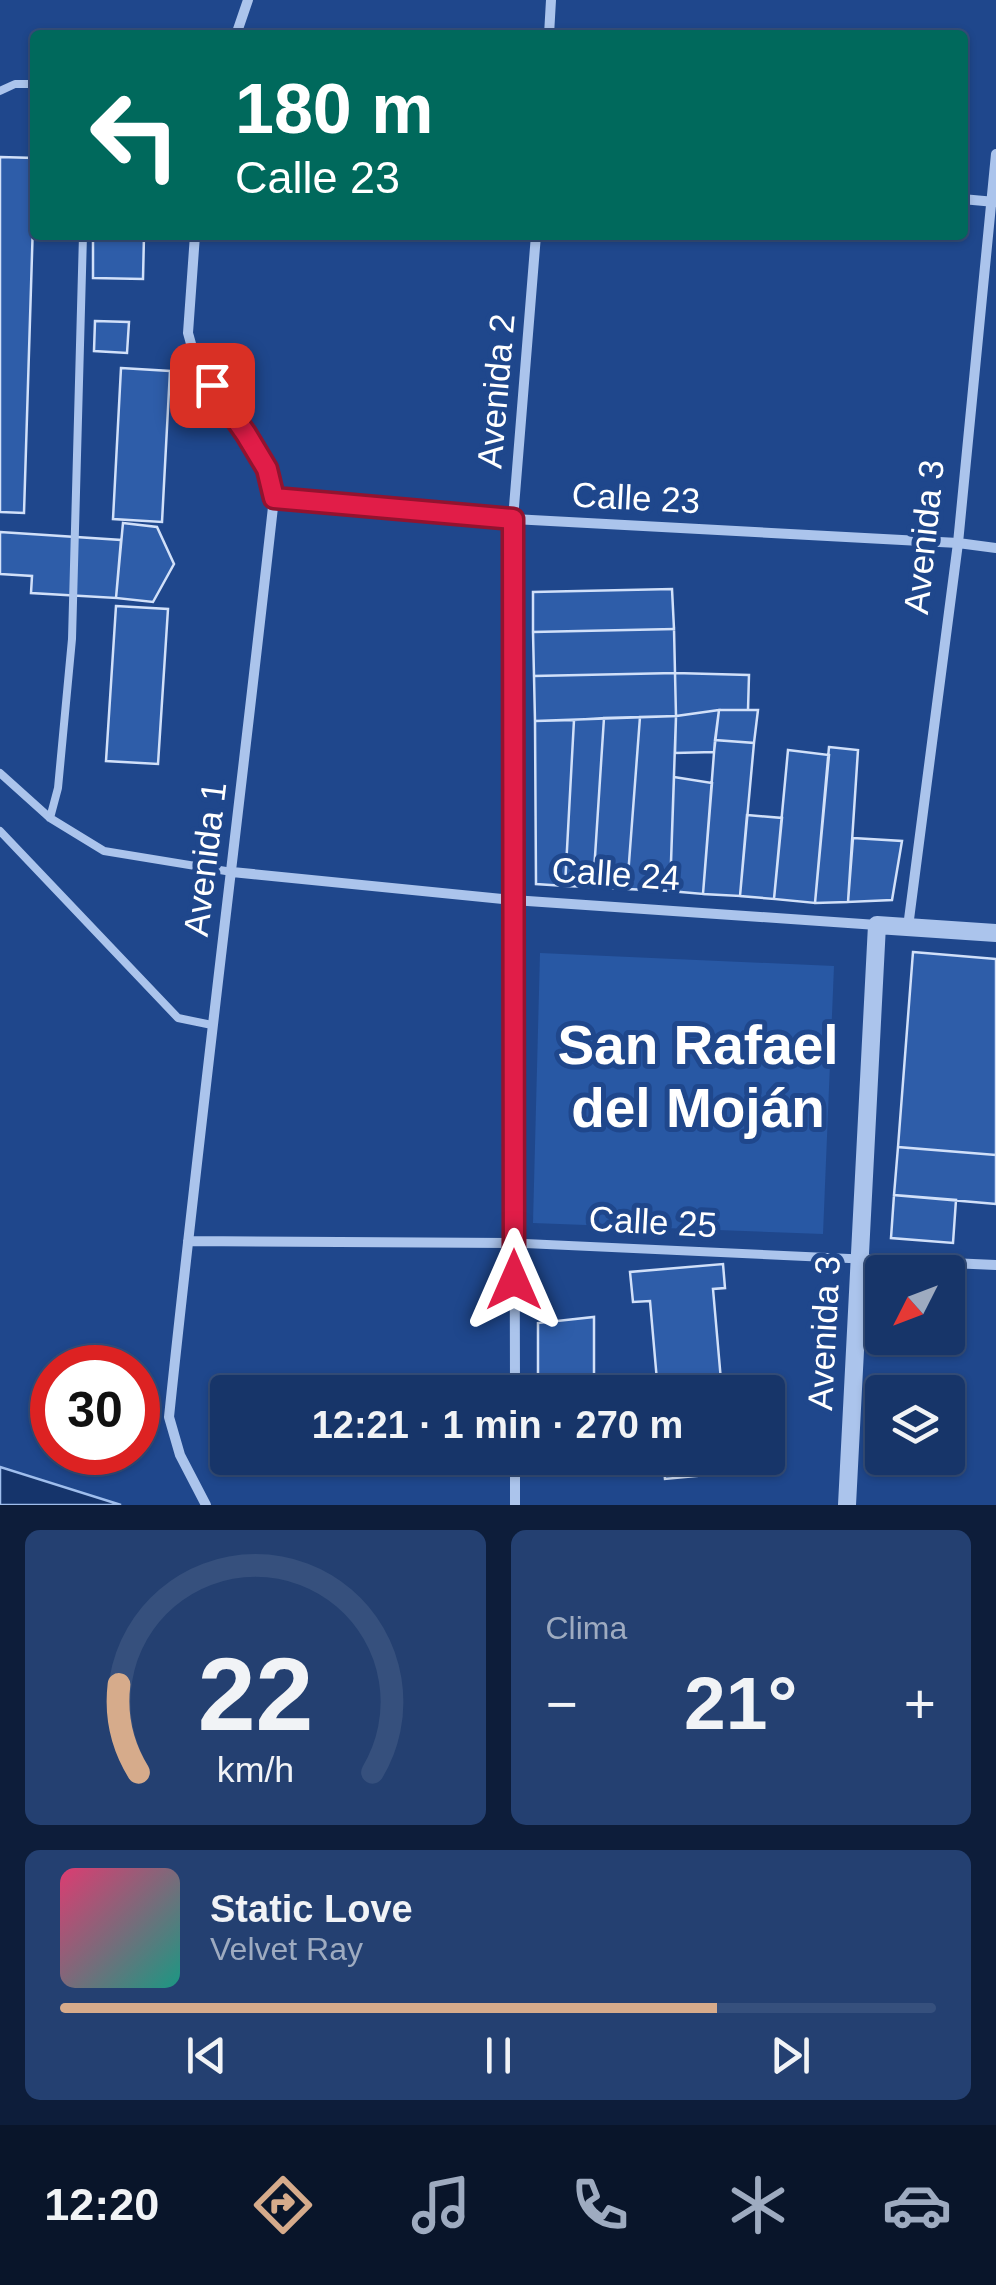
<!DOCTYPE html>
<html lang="es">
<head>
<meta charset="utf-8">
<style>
  :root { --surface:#173569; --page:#244071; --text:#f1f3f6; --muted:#9eabc0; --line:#36507d; --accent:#d6ab8b }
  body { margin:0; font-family:Arial,sans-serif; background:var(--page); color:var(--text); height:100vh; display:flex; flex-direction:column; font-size:38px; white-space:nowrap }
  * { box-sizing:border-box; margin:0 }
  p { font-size:32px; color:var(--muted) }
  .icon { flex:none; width:55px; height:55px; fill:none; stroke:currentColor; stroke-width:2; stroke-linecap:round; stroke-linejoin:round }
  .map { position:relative; height:1505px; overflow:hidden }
  .side { display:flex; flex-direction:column; gap:25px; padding:25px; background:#0d1d3a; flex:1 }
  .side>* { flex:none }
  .guide { position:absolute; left:30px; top:30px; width:938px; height:210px; border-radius:10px; box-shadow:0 2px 8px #0004,0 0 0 2px var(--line); background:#00695c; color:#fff; overflow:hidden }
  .needle { width:65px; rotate:228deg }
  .tools { position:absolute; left:865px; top:1255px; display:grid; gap:20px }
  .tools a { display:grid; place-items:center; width:100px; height:100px; border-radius:10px; background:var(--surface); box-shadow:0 2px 8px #0004,0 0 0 2px var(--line); font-size:50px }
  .speed { position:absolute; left:30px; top:1345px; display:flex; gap:20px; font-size:50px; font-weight:700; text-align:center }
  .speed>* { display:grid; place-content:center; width:130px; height:130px; border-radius:50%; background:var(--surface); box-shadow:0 2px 8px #0004,0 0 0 2px var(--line); line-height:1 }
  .speed .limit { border:15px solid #d22; background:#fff; color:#111 }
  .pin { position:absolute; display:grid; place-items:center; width:85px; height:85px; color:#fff; margin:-42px; border-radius:20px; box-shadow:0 5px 15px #0006 }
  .me { position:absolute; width:110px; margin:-55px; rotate:0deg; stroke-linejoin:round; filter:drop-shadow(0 0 8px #0008) }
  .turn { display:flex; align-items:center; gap:35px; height:210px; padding:0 40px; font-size:45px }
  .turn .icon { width:130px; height:130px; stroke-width:2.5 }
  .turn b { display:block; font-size:70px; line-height:85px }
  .big { font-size:75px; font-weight:700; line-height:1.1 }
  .side .card { flex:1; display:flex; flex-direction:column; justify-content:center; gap:15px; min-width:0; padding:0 35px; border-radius:15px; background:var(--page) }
  .side .dial { align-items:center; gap:0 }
  .dial svg { height:260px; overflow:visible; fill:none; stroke:var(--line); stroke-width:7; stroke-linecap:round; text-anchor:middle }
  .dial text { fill:var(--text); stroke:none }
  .song { display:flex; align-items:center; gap:30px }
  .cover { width:120px; height:120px; border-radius:15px; background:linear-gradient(135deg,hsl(340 70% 55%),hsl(170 70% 35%)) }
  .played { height:10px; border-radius:5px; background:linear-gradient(90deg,var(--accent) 75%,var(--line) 75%) }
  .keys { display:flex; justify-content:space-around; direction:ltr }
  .heat { display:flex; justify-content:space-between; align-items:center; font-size:55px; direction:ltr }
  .side .tiles { flex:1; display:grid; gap:25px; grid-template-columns:1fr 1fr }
  .card:last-child { grid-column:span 2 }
  .trip { position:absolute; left:210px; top:1375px; width:575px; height:100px; border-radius:10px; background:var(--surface); box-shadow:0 2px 8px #0004,0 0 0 2px var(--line); font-weight:700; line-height:100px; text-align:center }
  .tab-bar { display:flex; height:160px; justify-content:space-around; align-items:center; background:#09152a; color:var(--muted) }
  .tab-bar .icon { width:70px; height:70px }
  .tab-bar .selected { color:var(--accent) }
  .tab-bar b { font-size:45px; color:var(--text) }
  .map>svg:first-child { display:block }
  .green { fill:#2858a4 }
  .water { fill:#15346b; stroke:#9fbeed; stroke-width:2.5 }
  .building { fill:#2e5da9; stroke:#d1e0f9; stroke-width:2.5 }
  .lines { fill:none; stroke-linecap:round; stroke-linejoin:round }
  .service { stroke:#abc4ec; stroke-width:8 }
  .pedestrian { stroke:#abc4ec; stroke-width:9 }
  .minor { stroke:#abc4ec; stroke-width:10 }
  .tertiary { stroke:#abc4ec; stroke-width:18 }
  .route-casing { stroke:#92132f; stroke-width:25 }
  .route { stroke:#e11d48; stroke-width:18 }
  .labels { text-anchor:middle; stroke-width:10; stroke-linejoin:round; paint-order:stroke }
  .street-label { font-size:35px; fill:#fff; stroke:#1f478c }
  .town-label { font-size:55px; font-weight:bold; fill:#fff; stroke:#1f478c }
</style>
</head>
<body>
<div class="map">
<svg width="996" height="1505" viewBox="0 0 996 1505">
  <rect width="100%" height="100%" fill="#1f478c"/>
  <path class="green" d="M540,953L834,966L823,1234L533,1223Z"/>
  <path class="water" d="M0,1467L121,1505H0Z"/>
  <path class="building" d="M0,157L35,158L24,513L0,512Z
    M93,235H144L143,279L93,278Z
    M95,321L129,322L127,353L94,351Z
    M121,368L170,371L162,522L113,519Z
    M123,523L157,527L174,564L153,602L116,598Z
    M0,532L121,540L116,598L31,593L32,576L0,574Z
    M672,589L674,629L533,632V592Z
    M116,606L168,609L158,764L106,761Z
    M674,629L675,673L534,676L533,632Z
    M675,673L676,716L535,721L534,676Z
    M675,673L749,675L748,710H719L676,716Z
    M719,710L714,752L675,753L676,716Z
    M719,710H758L754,743L715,740Z
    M676,716L670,891L627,889L640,717Z
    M640,717L627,889L593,887L604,718Z
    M604,718L593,887L565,886L574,720Z
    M574,720L565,886L536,884L535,721Z
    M715,740L754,743L740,896L703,894Z
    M829,747L858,750L848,902L815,903Z
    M788,750L829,755L815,903L774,899Z
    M674,777L712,783L703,894L670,891Z
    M747,815L782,818L774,899L740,896Z
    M853,838L902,841L892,900L848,902Z
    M913,952L996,959V1155L898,1147Z
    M898,1147L996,1155V1204L894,1195Z
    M894,1195L956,1200L953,1243L891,1238Z
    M723,1264L725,1288L713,1289L722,1392H658L650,1301L633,1302L630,1272Z
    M594,1317V1392H538V1323Z
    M663,1458H726L727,1473L665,1479Z"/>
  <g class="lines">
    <path class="service" d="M0,91L15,84H35
      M0,773L50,818L104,851L232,872
      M50,818L58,788L72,639L83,235
      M0,831L178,1018L212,1025"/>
    <path class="pedestrian" d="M514,1243L860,1259"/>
    <path class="minor" d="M236,35L248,0
      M549,35L551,0
      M962,199L995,202
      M195,235L188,333L195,358L247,434L267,469L274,498C240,805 201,1111 169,1417L180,1455L206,1505
      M274,498L513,519L958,543L996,548
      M232,872L513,900L877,925
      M908,927L958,543L996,154
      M188,1241L514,1243
      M860,1259L996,1265
      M515,1392L513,519L536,235
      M515,1458V1505"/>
    <path class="tertiary" d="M847,1505L877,925L996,933"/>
  </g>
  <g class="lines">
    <defs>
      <path id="route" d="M212,385L246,434L267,469L274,498L513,519L514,1280"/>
    </defs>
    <use href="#route" class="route-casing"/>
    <use href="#route" class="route"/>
  </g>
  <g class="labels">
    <g class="street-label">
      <text transform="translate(496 391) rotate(-85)" y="12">Avenida 2</text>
      <text transform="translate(636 498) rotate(3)" y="12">Calle 23</text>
      <text transform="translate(924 537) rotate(-84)" y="12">Avenida 3</text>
      <text transform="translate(205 859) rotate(-83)" y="12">Avenida 1</text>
      <text transform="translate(616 874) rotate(4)" y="12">Calle 24</text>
      <text transform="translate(653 1222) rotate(3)" y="12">Calle 25</text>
      <text transform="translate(824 1333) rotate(-87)" y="12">Avenida 3</text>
    </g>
    <g class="town-label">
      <text x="698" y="1064">San Rafael<tspan x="698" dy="63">del Moján</tspan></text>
    </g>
  </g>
</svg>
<div class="tools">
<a><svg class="needle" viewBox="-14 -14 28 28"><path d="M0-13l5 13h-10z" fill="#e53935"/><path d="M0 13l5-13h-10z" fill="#9eabc0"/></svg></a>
<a><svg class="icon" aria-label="layers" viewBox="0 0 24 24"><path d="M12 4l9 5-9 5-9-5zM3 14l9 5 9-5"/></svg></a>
</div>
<div class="speed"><div class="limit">30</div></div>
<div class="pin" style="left:212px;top:385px;background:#d93025"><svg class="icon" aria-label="arrive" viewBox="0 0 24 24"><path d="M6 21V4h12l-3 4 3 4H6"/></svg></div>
<svg class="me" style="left:514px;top:1280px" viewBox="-20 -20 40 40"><path d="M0-17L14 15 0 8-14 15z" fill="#e11d48" stroke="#fff" stroke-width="4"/></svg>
<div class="trip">12:21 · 1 min · 270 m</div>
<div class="guide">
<div class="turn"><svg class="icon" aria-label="left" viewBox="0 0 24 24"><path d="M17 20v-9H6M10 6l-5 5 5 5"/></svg><div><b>180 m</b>Calle 23</div></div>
</div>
</div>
<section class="side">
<div class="tiles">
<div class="card dial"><svg viewBox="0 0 100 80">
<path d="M14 69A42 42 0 1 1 86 69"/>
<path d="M14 69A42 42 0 0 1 8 42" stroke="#d6ab8b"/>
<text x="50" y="56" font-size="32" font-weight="700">22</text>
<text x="50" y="72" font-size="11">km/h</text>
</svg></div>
<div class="card"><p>Clima</p>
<div class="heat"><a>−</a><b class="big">21°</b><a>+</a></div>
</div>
<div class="card">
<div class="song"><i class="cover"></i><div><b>Static Love</b><p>Velvet Ray</p></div></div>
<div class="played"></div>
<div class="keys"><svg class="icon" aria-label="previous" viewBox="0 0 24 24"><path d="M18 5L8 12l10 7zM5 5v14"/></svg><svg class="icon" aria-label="pause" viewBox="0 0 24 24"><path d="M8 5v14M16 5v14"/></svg><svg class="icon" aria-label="next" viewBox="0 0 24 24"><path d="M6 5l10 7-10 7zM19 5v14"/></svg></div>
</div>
</div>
</section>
<nav class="tab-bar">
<b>12:20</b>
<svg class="icon selected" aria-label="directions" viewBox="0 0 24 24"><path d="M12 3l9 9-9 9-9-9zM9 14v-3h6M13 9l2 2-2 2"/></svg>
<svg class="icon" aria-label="music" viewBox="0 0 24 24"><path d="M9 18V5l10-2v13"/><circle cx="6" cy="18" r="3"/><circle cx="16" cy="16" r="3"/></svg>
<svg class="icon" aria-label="phone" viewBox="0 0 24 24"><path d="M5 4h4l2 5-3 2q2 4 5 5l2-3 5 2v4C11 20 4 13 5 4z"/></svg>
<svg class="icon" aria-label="climate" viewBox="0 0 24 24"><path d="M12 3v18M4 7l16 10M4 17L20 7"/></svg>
<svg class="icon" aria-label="car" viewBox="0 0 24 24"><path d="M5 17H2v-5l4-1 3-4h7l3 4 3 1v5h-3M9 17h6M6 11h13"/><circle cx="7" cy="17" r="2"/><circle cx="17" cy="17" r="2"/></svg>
</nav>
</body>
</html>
